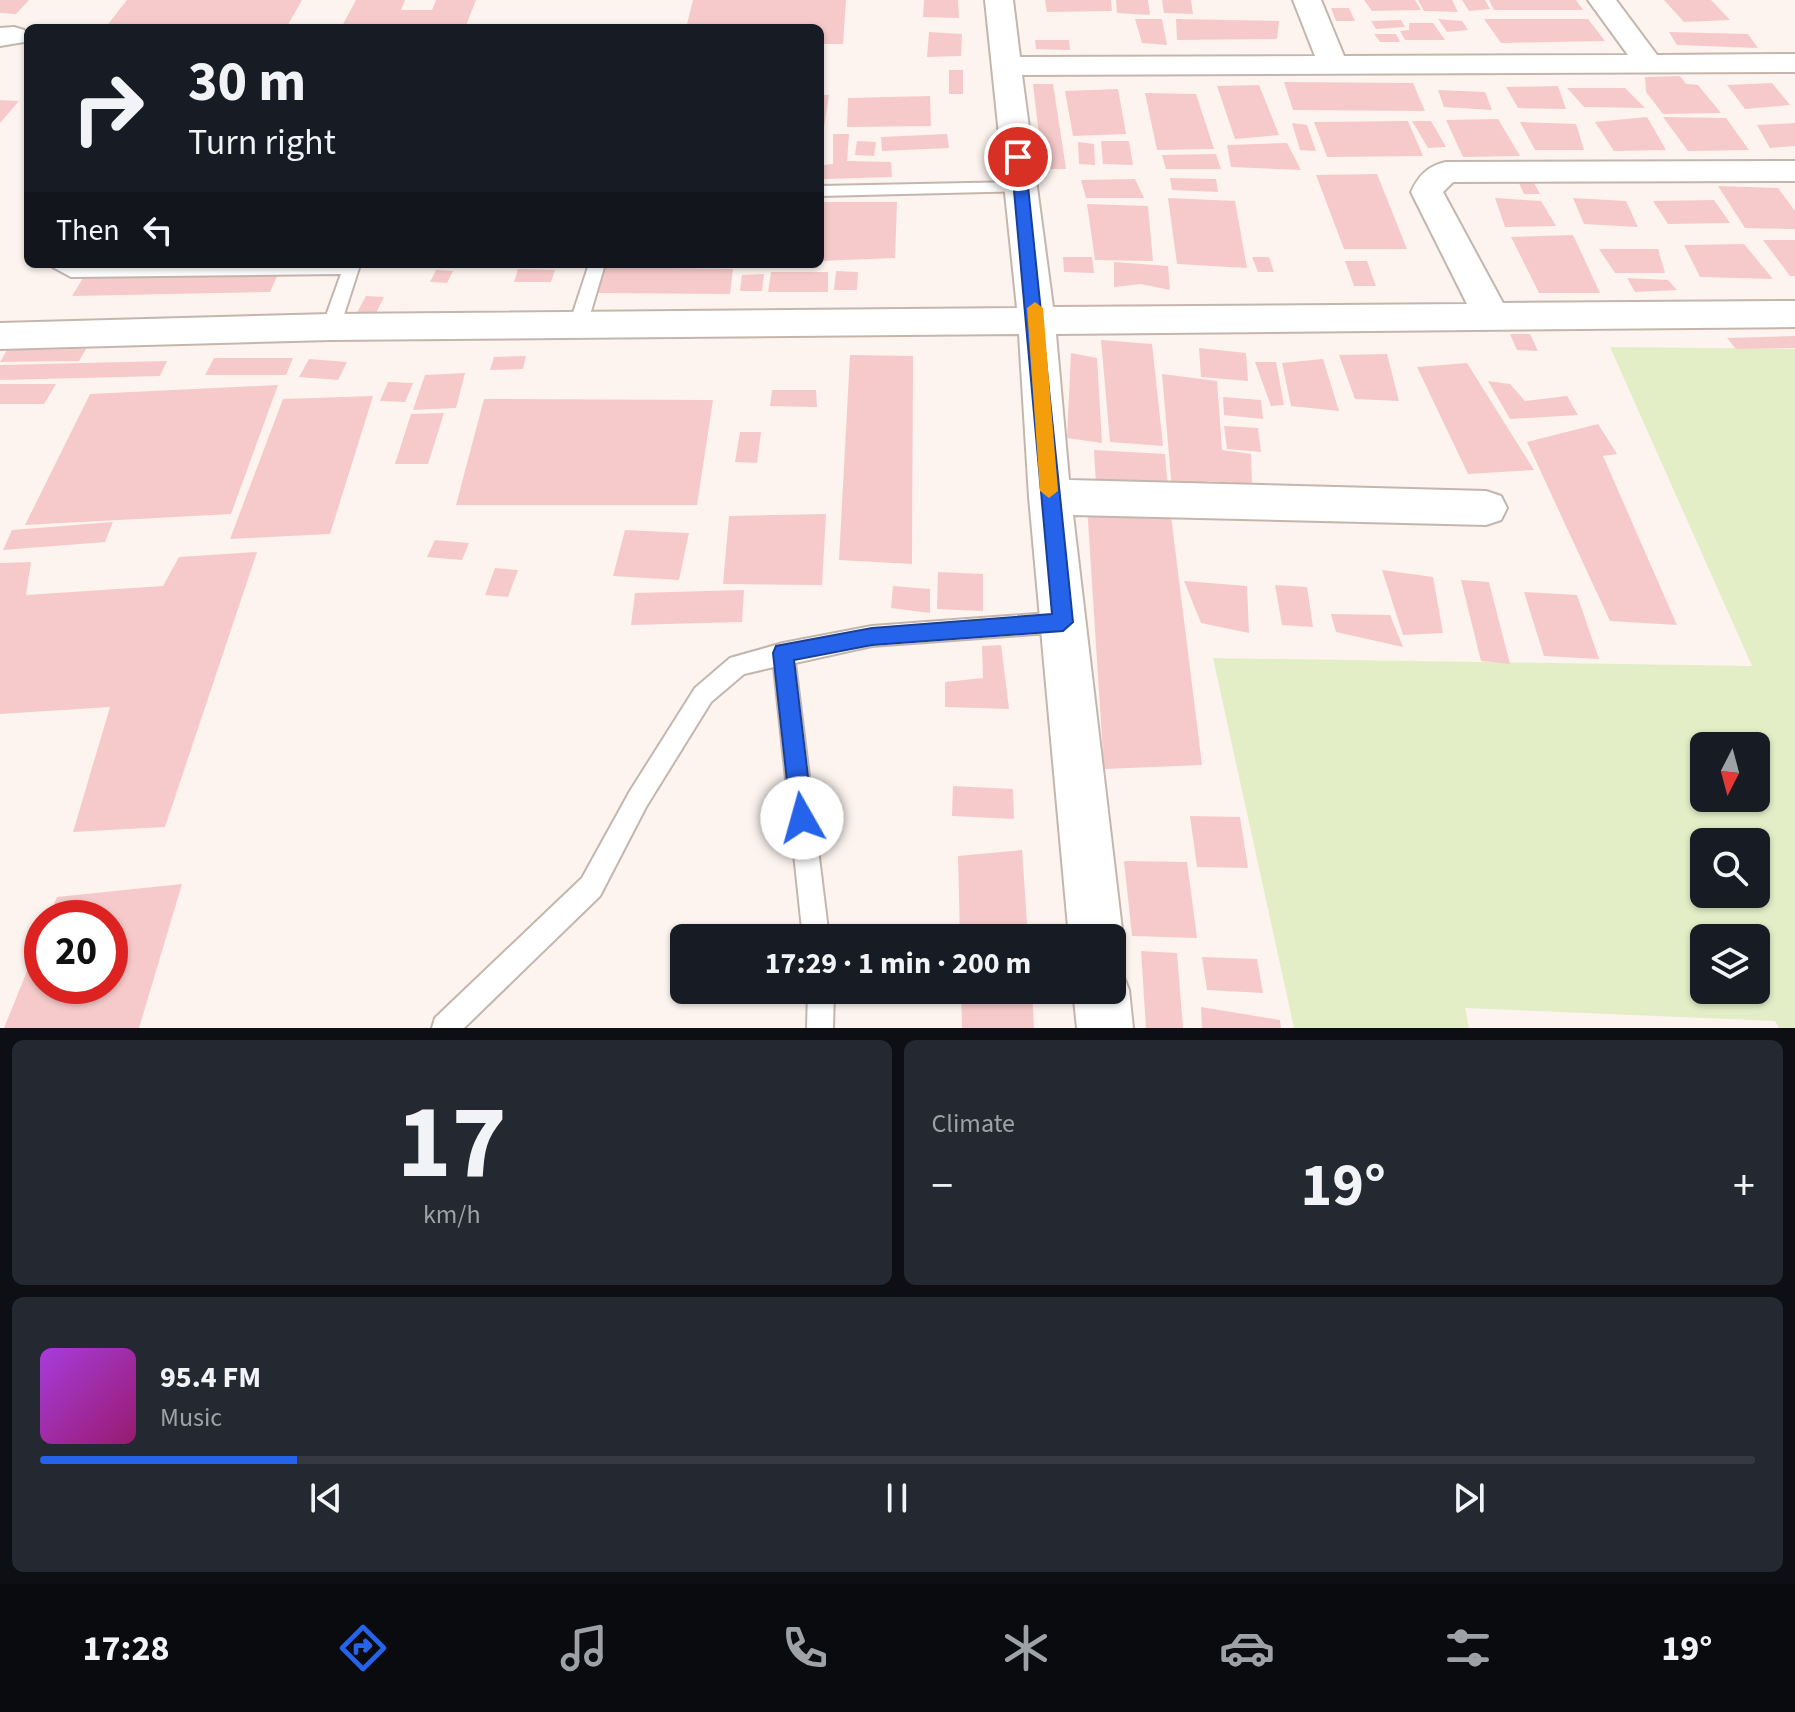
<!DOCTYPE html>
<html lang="en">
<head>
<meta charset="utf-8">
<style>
  :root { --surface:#171b24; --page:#242831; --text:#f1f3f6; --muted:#9ea1a6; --line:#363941; --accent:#2563eb }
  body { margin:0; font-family:"Source Sans 3",sans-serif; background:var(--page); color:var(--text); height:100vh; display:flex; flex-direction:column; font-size:30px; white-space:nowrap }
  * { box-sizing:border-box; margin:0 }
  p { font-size:26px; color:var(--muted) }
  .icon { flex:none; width:44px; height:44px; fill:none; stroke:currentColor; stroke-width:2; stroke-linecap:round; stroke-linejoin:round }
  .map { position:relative; height:1028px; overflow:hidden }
  .drawer { display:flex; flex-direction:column; gap:12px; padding:12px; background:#0d0f14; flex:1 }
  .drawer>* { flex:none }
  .guide { position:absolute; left:24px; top:24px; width:800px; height:244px; border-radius:12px; box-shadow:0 2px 6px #0004; background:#171b24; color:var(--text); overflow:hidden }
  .needle { width:52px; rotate:186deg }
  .controls { position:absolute; left:1690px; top:732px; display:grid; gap:16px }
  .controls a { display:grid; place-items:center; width:80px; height:80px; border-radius:12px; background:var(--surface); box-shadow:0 2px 6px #0004; font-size:40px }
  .speed { position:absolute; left:24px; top:900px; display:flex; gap:16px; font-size:40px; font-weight:700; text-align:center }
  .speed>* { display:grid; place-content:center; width:104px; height:104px; border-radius:50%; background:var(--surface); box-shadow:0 2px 6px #0004; line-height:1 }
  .speed .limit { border:12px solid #d22; background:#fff; color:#111 }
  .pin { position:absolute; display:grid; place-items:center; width:68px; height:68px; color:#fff; margin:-34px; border:4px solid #fff; border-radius:50%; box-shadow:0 2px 8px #0007 }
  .me { position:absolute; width:88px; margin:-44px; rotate:353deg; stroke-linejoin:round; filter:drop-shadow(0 0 6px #0008) }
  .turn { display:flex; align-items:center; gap:28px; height:168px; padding:0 32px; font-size:36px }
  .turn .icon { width:104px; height:104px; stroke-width:2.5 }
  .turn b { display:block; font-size:56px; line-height:68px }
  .then { display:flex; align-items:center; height:76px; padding:0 32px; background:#0003; gap:16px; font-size:30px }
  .big { font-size:60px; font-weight:700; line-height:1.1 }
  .drawer .tile { flex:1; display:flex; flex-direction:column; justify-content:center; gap:12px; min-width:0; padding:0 28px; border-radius:12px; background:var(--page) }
  .drawer .dial { align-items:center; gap:0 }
  .dial b { font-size:104px; line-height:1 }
  .song { display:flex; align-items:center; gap:24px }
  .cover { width:96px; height:96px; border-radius:12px; background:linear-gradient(135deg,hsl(280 70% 55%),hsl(320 70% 35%)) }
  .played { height:8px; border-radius:4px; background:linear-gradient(90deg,var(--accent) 15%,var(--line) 15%) }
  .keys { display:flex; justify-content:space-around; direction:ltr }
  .heat { display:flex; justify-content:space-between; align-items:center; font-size:44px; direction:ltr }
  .drawer .tiles { flex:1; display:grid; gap:12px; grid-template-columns:1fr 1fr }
  .tile:last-child { grid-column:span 2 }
  .trip { position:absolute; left:670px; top:924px; width:456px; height:80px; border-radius:12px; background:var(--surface); box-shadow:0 2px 6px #0004; font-weight:700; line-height:80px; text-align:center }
  .menu { display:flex; height:128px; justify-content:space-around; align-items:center; background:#090b0e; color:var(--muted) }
  .menu .icon { width:56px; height:56px }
  .menu .selected { color:var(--accent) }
  .menu b { font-size:36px; color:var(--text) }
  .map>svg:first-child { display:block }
  .green { fill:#e3eec7; fill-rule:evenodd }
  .building { fill:#f6caca }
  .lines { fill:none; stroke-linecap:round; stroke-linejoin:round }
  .service-casing { stroke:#c4b6ad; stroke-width:4 }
  .minor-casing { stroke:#c4b6ad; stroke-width:4 }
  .service { fill:#fff; fill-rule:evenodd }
  .minor { fill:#fff; fill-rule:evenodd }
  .route { fill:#2563eb; stroke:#184099; stroke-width:2 }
  .slow { fill:#f59e0b }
</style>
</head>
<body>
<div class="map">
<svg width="1795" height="1028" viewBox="0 0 1795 1028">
  <rect width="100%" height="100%" fill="#fdf4ef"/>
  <path class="green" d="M1610,347L1795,349V1028H1779L1775,1021L1465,1008L1469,1028H1294L1213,658L1752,666ZM1704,746H1756V798H1704ZM1704,842H1756V894H1704ZM1704,938H1756V990H1704Z"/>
  <path class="building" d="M0,0H29L16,14L0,13Z
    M127,0H302L286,28H105Z
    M356,0H405L401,10H432L436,0H476L465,28H341Z
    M693,0H846L843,44H820V28H686Z
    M924,0H958L959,18L923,17Z
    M1045,0H1111L1112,11L1047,12Z
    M1116,0H1148L1150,15L1117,13Z
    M1162,0H1191L1193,14L1164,13Z
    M1364,0H1415L1421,10L1372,11Z
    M1418,0H1452L1458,12L1424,11Z
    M1462,0H1485L1490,9L1469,11Z
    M1489,0H1576L1583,10H1494Z
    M1664,0H1711L1730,20L1684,22Z
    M1331,8H1349L1355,21H1336Z
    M1135,19H1162L1167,45L1142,43Z
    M1176,19L1279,21L1277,39L1177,40Z
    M1438,19L1462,21L1468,30L1447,32Z
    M1484,19H1588L1605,41L1501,43Z
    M1401,20L1405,27L1376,29L1371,21Z
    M1409,23H1433L1445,40H1405L1400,31L1409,30Z
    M929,32L962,34L961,56L927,57Z
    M1669,32L1748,34L1758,48L1677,45Z
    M1374,34H1396L1400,42H1380Z
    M1035,40H1069L1070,50L1036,49Z
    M949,70H963V94H949Z
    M1680,76L1686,84L1698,85L1721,113L1663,114L1646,92L1645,77Z
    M1284,82L1413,83L1425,111L1293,110Z
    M1772,83L1790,105L1745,109L1727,85Z
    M1033,84H1053L1066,169H1043Z
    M1259,85L1279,135L1235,139L1217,86Z
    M1558,86L1566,109L1518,108L1506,87Z
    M1567,88H1625L1645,108L1584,107Z
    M1118,89L1126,134L1073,136L1065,91Z
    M1438,90L1485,92L1492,110L1444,107Z
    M1145,93L1196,94L1214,149L1157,150Z
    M820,95H829L822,140H820Z
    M930,96L931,126L847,127L848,98Z
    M0,100L19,101L0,123Z
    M1647,117L1666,150L1614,151L1595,122Z
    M1663,117L1726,118L1749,150L1688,151Z
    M1498,119L1520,156L1463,157L1446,120Z
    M1408,121L1423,156L1327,157L1314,122Z
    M1412,121H1431L1446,147L1428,148Z
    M1520,122L1576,124L1584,150H1535Z
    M1292,123L1307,125L1316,151L1300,150Z
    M1795,123V146L1770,148L1757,125Z
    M833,134H849L847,161L891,162L892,177L824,179L823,165L833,164Z
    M947,134L949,148L882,151L881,137Z
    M857,141L876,142L874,156L855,155Z
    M1101,141H1129L1133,165L1103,164Z
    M1078,142L1094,144L1095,165L1079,164Z
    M1287,143L1301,170L1231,167L1227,145Z
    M1216,154L1221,169H1166L1162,155Z
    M1377,174L1407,249H1344L1316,175Z
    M1170,178L1216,179L1218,192L1172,190Z
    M1135,179L1144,198H1086L1081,180Z
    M1518,181H1533L1540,194H1524Z
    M1718,186L1778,188L1795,211V229L1745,228Z
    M1168,198L1235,201L1247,268L1177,264Z
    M1495,198L1541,201L1556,226L1505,227Z
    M1573,198L1626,201L1638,227L1584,224Z
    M1714,200L1730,223L1668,224L1653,201Z
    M820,202H897L895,258L820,261Z
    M1087,204L1148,206L1153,261L1095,260Z
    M1573,235L1600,293H1539L1511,237Z
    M1763,240H1795V276H1790Z
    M1744,244L1773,279L1700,277L1684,245Z
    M1599,249H1658L1665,273H1615Z
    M1063,257H1092L1094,273L1064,272Z
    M1252,257H1269L1274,272H1258Z
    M1345,261H1367L1376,286H1354Z
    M1114,262L1168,266L1170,290L1141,284L1114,287Z
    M600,267L733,269L730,294L596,293Z
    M518,269L555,270L551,282H514Z
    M436,270L453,271L447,283L430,282Z
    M836,271L858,272L857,290H834Z
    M771,272H828V292H768Z
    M278,274L270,292L72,296L83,278Z
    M764,274L762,291H740L742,275Z
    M1627,278L1668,280L1677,290L1635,292Z
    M366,296L384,297L373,319L354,318Z
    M1510,334H1530L1538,351L1517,350Z
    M1795,336V348L1736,349L1727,338Z
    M1101,340L1152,344L1163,446L1110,442Z
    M1199,348L1246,353L1248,381L1201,377Z
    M86,349L79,361L0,362L7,350Z
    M1071,353L1097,358L1102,443L1067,438Z
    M1387,354L1399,401L1355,399L1339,355Z
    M850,355L913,356L912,564L839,560Z
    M526,356L523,369L490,370L494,357Z
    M214,358H293L286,375H205Z
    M309,359L347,362L338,380L299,377Z
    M1323,359L1339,411L1291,406L1282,363Z
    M167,361L160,376L0,380V365Z
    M1255,362H1276L1284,405L1271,406Z
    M1467,363L1534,470L1468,474L1417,367Z
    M465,373L456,408L413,410L425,375Z
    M1162,374L1217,381L1222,450L1251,454L1252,484L1207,481L1211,495L1172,490Z
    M1488,381L1510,384L1525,401L1567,396L1578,415L1510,419Z
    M388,382L413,383L405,402L380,401Z
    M0,384H56L44,404H0Z
    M278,385L231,514L25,525L90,394Z
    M772,390H816L817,407L770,406Z
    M373,396L330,534L230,539L283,399Z
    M1223,397L1261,400L1263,419L1224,415Z
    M484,399L713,400L697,505H456Z
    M444,413L428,464H395L411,414Z
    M1598,424L1617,454L1603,456L1677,625L1610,621L1527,442Z
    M1224,426L1258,428L1261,452L1227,449Z
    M740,432H761L757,463L735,462Z
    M1094,450L1165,454L1168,490L1096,485Z
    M1087,506L1170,508L1202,765L1104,769Z
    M826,514L822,585L723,584L729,516Z
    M113,522L105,542L3,550L12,530Z
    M625,530L689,533L679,580L613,576Z
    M435,540L469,543L462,560L427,557Z
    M257,552L165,827L73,832L110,707L0,714V563L31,562L26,595L163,586L179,557Z
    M495,568L518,570L508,597L485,595Z
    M1382,570L1433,577L1443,633L1403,635Z
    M938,572L983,574V611L937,609Z
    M1461,580L1489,582L1510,664L1481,661Z
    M1184,581L1247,586L1249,633L1201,623Z
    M1275,585L1307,587L1313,627L1282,625Z
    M893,586L930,589V613L891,608Z
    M744,590L742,622L631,625L635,593Z
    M1524,592L1577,595L1599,659L1544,656Z
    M1331,614L1390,615L1403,647L1336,632Z
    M1001,645L1009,709L945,707V682L983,678L982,646Z
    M953,786L1013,789L1014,819L952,816Z
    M1190,816L1240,817L1248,868L1197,867Z
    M1022,850L1028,938H960L958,856Z
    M1124,861L1187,862L1197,938L1132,936Z
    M182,884L139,1028H4L42,934V986H110V918H48L57,897Z
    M1141,951L1177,953L1183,1028H1146Z
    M1202,957L1257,959L1263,993L1207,990Z
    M961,990H1032L1034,1028H962Z
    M1201,1007L1280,1020L1281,1028H1202Z"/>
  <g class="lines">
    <defs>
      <path id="service" d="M1021,182L1027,183V191L820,196V186Z
        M47,264H357L359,268L340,327L331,333L322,327L341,274L71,277Z
        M589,264H605L587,325L578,331L569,325Z
        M1063,612L1071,615L1074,622L1071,629L1063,632L872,646L795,663L829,938H803L774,667L744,674L711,702L646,807L600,896L464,1028H432L435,1018L582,878L630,791L695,688L730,658L783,643L872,626Z
        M808,990H834L833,1028H807Z"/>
      <path id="minor" d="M985,0H1013L1020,57L1315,56L1293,0H1321L1344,56L1628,55L1588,0H1616L1657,55L1795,54V72L1022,75L1053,307L1467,304L1411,192C1419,175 1428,166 1446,162L1795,161V181L1453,182L1443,192L1503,303L1795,301V327L1056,334L1069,480L1486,491L1501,496L1507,508L1501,520L1486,525L1073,515L1123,938L1112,958V938H1069L1029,497L1019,334L331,340L0,349V323L331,314L1017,308Z
        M14,27L24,30L28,36L24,42L0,46V28Z
        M1112,967L1121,970L1129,990L1133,1028H1077L1073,990H1112Z"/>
    </defs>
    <use href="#service" class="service-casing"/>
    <use href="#minor" class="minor-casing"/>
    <use href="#service" class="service"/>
    <use href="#minor" class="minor"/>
  </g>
  <path class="route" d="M1018,152L1025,157L1073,622L1063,631L872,645L794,660L813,818L810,826L802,829L794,826L791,818L773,653L776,646L872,628L1052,614L1011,157Z"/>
  <path class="slow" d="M1035,302L1043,308L1058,491L1049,498L1040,491L1027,308Z"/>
</svg>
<div class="controls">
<a><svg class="needle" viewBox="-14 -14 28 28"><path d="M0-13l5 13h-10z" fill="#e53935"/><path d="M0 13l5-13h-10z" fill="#9ea1a6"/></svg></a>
<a><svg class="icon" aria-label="search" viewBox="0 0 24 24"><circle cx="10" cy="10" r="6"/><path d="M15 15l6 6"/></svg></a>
<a><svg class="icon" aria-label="layers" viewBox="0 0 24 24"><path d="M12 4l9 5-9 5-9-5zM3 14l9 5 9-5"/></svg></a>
</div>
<div class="speed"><div class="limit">20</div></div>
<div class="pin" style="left:1018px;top:157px;background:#d93025"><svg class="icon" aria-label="arrive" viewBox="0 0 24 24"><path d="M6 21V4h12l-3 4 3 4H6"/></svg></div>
<svg class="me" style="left:802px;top:818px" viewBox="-20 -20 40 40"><circle r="19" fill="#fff"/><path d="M0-13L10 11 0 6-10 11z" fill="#2563eb"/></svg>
<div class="trip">17:29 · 1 min · 200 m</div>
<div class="guide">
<div class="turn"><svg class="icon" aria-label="right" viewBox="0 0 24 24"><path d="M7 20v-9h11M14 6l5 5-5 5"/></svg><div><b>30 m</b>Turn right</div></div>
<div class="then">Then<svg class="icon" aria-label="left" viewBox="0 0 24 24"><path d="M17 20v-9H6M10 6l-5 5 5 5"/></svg></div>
</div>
</div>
<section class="drawer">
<div class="tiles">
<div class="tile dial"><b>17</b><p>km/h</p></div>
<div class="tile"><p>Climate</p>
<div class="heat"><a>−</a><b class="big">19°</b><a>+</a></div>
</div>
<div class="tile">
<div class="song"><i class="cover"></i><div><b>95.4 FM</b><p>Music</p></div></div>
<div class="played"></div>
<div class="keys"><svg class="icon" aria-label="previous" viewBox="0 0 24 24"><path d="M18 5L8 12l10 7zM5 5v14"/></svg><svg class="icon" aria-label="pause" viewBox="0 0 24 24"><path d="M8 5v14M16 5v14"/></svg><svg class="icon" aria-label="next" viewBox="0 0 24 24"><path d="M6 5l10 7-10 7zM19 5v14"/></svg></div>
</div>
</div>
</section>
<nav class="menu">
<b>17:28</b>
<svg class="icon selected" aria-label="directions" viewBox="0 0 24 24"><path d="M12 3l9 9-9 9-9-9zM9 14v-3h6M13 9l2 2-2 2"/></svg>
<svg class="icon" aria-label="music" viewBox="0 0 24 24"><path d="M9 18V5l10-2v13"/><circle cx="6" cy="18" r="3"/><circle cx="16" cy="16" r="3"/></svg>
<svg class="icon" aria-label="phone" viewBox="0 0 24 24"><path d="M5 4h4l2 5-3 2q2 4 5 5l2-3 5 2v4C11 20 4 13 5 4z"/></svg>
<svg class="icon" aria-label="climate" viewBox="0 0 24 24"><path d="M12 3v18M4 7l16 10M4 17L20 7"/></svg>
<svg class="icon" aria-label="car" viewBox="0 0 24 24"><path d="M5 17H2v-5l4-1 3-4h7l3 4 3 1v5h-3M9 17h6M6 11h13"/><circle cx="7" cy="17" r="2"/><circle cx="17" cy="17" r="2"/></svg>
<svg class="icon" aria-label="filters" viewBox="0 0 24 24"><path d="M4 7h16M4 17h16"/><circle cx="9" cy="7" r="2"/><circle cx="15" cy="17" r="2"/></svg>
<b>19°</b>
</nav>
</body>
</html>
